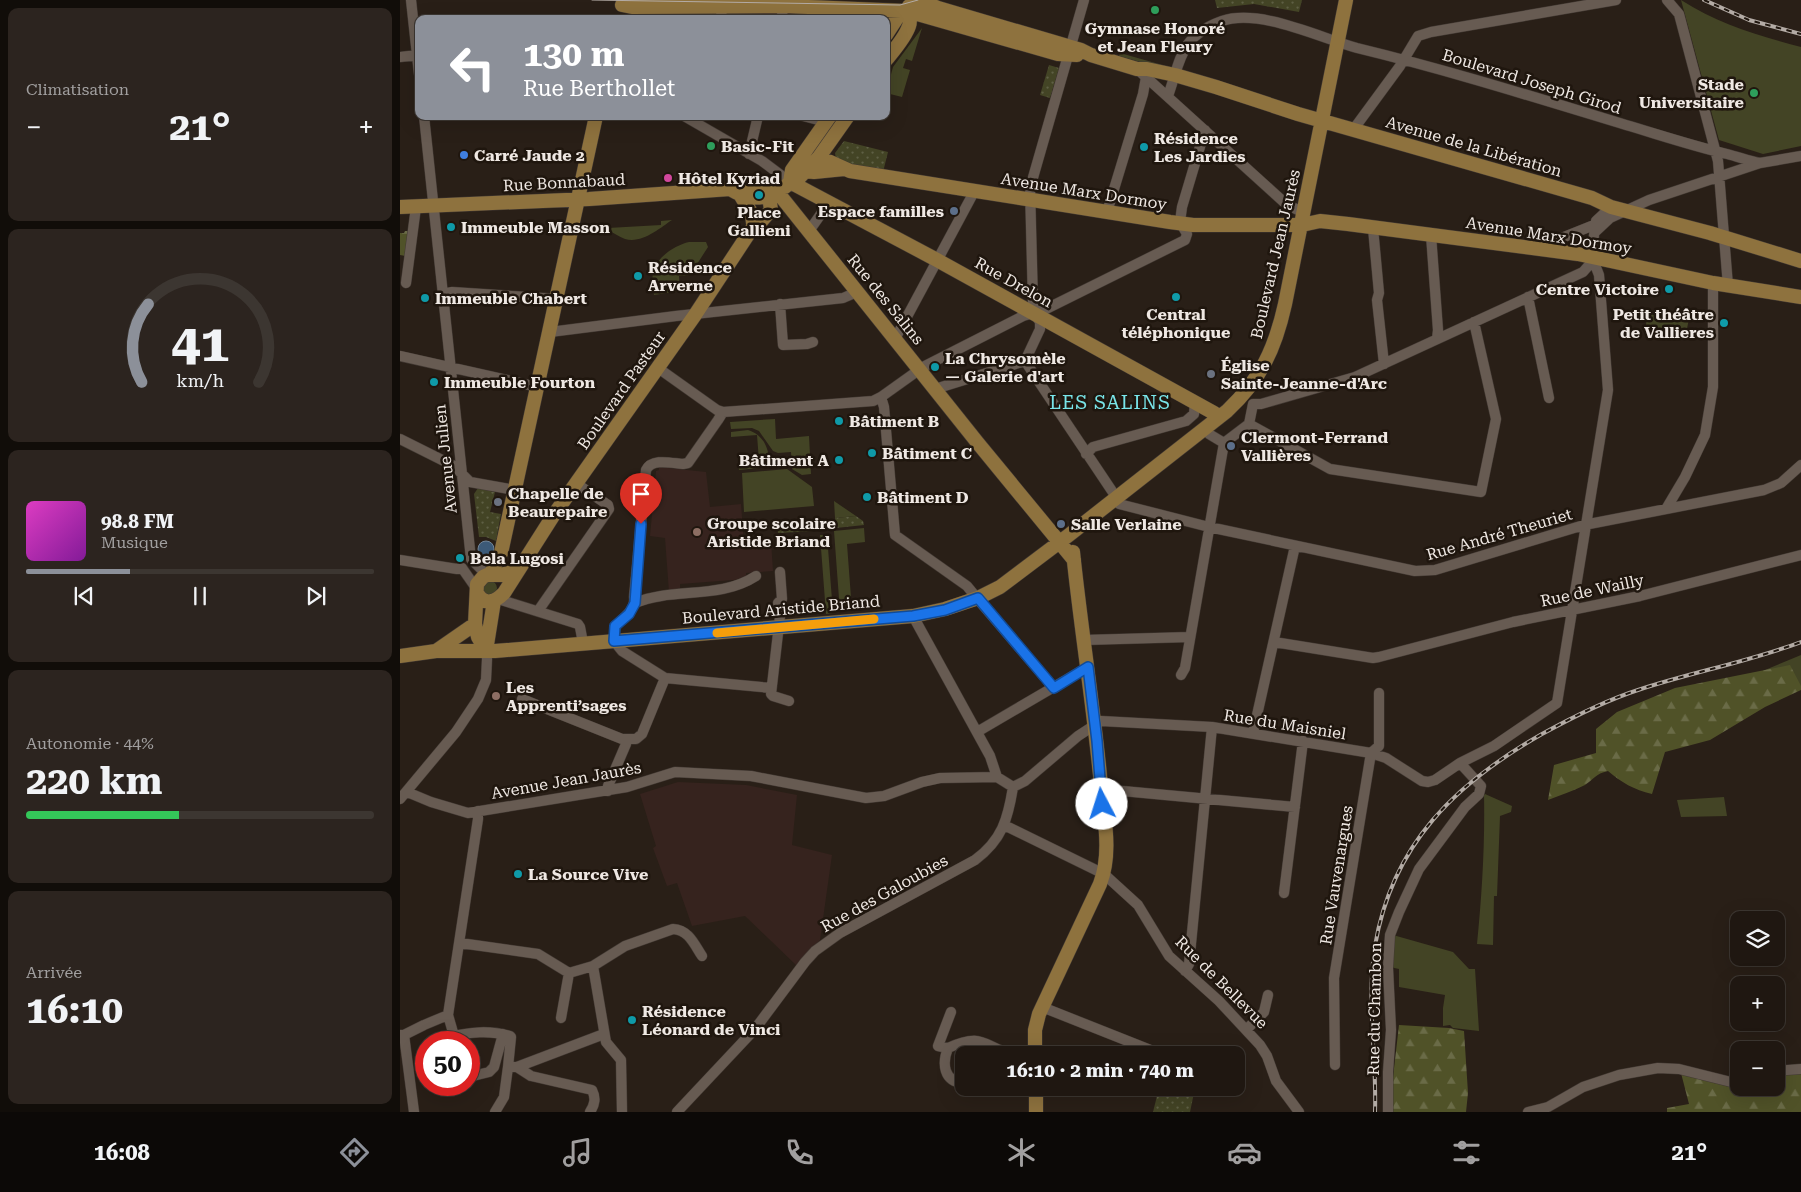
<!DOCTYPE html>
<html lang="fr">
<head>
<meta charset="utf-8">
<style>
  :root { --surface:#1f1711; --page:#2c241f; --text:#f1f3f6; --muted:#a19f9f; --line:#3c3631; --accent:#8c9099 }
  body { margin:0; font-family:"Roboto Serif",serif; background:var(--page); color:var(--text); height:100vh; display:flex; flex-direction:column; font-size:19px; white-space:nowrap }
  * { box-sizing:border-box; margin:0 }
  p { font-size:16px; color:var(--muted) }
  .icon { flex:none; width:28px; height:28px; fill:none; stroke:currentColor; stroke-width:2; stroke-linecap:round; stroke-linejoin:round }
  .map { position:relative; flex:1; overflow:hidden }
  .side { display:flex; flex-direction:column; gap:8px; padding:8px; background:#110d09; width:400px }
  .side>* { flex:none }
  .top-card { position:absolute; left:15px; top:15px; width:475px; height:105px; border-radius:10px; box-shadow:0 5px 20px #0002,0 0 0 1px var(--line); background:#8c9099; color:#fff; overflow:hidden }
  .buttons { position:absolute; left:1330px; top:911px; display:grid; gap:10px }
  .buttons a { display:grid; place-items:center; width:55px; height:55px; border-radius:10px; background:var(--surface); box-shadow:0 5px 20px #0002,0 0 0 1px var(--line); font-size:25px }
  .speed { position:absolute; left:15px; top:1031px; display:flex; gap:10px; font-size:25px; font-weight:700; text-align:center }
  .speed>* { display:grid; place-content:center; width:65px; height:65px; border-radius:50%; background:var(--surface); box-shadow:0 5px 20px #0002,0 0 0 1px var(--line); line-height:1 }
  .speed .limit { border:8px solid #d22; background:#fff; color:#111 }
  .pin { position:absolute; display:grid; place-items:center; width:42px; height:42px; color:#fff; margin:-51px -21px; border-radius:50% 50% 50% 0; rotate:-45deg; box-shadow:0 0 5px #0007 }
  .pin .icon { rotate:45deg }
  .me { position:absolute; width:55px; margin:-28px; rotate:355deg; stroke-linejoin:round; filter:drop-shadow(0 0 4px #0008) }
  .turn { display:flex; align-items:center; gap:18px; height:105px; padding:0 25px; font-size:22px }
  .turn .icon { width:65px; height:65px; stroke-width:2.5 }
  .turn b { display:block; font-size:35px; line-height:42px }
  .big { font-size:38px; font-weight:700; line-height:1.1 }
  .side .card { flex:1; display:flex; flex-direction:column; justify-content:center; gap:8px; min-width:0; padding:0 18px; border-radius:10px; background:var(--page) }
  .side .dial { align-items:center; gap:0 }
  .dial svg { height:130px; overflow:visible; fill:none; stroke:var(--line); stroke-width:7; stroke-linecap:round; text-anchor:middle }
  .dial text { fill:var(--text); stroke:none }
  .song { display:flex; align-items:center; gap:15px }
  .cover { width:60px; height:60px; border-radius:8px; background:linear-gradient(135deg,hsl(310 70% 55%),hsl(290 70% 35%)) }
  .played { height:5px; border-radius:2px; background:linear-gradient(90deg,var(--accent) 30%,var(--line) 30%) }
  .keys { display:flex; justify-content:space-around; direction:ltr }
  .heat { display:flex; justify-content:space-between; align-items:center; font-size:28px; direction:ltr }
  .charge { height:8px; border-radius:4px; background:linear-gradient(90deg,#34c759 44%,var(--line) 0) }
  .trip { position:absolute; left:555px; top:1046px; width:290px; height:50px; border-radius:10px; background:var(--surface); box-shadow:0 5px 20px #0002,0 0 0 1px var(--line); font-weight:700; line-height:50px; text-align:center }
  .menu { display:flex; height:80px; justify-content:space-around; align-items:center; background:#0c0907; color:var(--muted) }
  .menu .icon { width:35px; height:35px }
  .menu .current { color:var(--accent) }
  .menu b { font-size:22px; color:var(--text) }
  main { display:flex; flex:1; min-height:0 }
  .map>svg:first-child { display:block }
  .education { fill:#36231e }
  .green { fill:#434425 }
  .forest { fill:url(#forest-firs) }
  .park { fill:url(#park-dots) }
  .water { fill:url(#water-ripples); stroke:#728598 }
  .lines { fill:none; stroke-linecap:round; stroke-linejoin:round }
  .minor-casing { stroke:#433a34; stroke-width:11 }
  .major-casing { stroke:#433a34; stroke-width:15 }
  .minor { stroke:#675b52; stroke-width:10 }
  .major { stroke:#8e723e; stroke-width:14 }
  .tram { stroke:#b3aba5; stroke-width:1 }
  .rail-casing { stroke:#b3aba5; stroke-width:4 }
  .rail { stroke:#1f160e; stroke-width:2; stroke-dasharray:5.5; stroke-linecap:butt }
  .route-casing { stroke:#114b97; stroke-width:12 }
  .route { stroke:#1a73e8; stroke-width:9 }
  .slow { stroke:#f59e0b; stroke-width:9 }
  .leisure-dot { fill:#2e9e5b; stroke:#1f160e; stroke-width:2 }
  .culture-dot { fill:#0f9aa8; stroke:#1f160e; stroke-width:2 }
  .shop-dot { fill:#3f7fe0; stroke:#1f160e; stroke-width:2 }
  .hotel-dot { fill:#d1479c; stroke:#1f160e; stroke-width:2 }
  .service-dot { fill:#5c6f8a; stroke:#1f160e; stroke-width:2 }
  .worship-dot { fill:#6b7280; stroke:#1f160e; stroke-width:2 }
  .education-dot { fill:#8d6e63; stroke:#1f160e; stroke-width:2 }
  .labels { text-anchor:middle; stroke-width:5; stroke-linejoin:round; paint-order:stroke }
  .poi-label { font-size:16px; font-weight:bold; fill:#efe8e3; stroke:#1f160e; text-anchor:start }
  .street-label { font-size:16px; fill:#efe8e3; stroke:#1f160e }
  .quarter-label { font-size:19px; letter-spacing:1px; fill:#79e5e9; stroke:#1f160e }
</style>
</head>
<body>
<main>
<section class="side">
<div class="card"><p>Climatisation</p>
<div class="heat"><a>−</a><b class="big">21°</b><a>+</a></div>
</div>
<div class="card dial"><svg viewBox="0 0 100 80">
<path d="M14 69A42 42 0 1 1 86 69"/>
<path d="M14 69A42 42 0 0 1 18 21" stroke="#8c9099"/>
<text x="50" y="56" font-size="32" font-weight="700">41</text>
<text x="50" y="72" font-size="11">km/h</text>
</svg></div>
<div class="card">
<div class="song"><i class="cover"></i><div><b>98.8 FM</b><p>Musique</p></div></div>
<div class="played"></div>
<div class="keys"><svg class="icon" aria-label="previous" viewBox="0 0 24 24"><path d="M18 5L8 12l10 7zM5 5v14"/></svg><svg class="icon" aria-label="pause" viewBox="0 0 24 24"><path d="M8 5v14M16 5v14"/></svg><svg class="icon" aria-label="next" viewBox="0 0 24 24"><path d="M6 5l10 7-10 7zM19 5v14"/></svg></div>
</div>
<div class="card"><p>Autonomie · 44%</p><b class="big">220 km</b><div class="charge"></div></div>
<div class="card"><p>Arrivée</p><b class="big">16:10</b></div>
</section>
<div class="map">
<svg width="1401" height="1112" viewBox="0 0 1401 1112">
  <defs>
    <pattern id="forest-firs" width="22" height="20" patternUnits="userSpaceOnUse" patternTransform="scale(1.25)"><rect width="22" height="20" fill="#505228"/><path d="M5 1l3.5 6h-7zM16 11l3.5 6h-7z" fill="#6a6b47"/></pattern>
    <pattern id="park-dots" width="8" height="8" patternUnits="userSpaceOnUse" patternTransform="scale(1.25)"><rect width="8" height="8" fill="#434425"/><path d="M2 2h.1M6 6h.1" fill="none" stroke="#5e5f44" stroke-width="1.8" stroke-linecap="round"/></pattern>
    <pattern id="water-ripples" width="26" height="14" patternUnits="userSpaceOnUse" patternTransform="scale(1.25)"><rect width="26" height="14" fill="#3c5a78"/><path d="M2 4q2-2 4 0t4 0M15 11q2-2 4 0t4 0" fill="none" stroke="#58728b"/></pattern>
  </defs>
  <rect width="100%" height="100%" fill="#291f17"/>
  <path class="education" d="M259,467L306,472L310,507L341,504L344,543L371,541L373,571L346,573V579L280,584V591L269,592L265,538L250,536L256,471L259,470Z
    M278,782L346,785L397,795L392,845L432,855L420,940L396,965L345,916L292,926L277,883L267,886L253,848L256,846L240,794Z"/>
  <path class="green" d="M1281,0C1318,24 1359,36 1401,47V146L1363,154L1319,140Z
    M522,28L512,61L506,59L503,68L510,70L502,97L486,93L493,67Z
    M720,53L766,66L765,69L719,56Z
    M272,220C260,228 242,244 225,239C219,237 213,232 207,230L208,228L261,225V221Z
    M289,242H306L308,247L290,275L279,276L280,291L254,295C253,287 251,278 254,270C258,256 276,245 289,242Z
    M1249,310L1289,319L1285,338L1245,329Z
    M375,419L376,439L409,436L411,474L402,475L392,469L391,452L378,453L373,451L359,431L352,428L331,429L330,422Z
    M348,430C366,436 369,451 370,467L339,470L338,462L359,461L357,435L331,437V432Z
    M387,469L412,487L414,506L344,512L342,473Z
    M434,501L456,516L435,518Z
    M464,528L465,542L447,544L452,611L440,612L434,531Z
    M420,535H427L433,613L426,614Z
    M83 588a7 7 0 1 1 14 0a7 7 0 1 1-14 0Z
    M1401,655V687L1341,680Z
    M1085,794L1112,806L1111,812L1100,816L1097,896H1094L1093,945L1077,944C1082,894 1085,845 1084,795Z
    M1324,797L1327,816L1281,817L1277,800Z
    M993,935L1053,952L1069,969H1075L1079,1031L1053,1028L1050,1025L1043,1026V1008L1045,995L999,987V969L990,967Z"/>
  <path class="forest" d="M5,231H9L6,256L0,255V233H4Z
    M1390,665L1401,686V690L1365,707L1310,740L1265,752L1252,794C1234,790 1221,782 1208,771C1195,774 1194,779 1185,785C1173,791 1160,795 1148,800L1154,765L1196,753V729L1217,712L1275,688Z
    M999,1025L1049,1028L1064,1031L1068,1093L1066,1112H989Z
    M1281,1073L1349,1090L1353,1088H1376V1074L1379,1073L1401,1074V1112H1267V1108L1289,1104Z"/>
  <path class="park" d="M815,0H902L899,12L854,4L817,8Z
    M649,65L659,68L650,98L640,95Z
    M444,141L488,152L483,172L456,168L436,159L435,153Z
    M78,488L95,492L90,512L101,514L96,541L86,537H79L74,494Z
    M456,516L463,521L464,525L436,528L435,518Z
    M412,520L413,531L378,533L377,523Z
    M759,1088H795L790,1112H753Z"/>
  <path class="water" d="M78 549a8 8 0 1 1 16 0a8 8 0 1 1-16 0Z"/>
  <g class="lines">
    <defs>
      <path id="minor" d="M11,0L19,74
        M1267,0L1279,14L1318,161L1328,286
        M320,19L323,7
        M381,19L384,6
        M0,57L17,55
        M737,69L886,204L904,213
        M768,96C781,59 780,36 822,21C860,8 920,38 957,48C1048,70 1137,98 1226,125C1260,135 1293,146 1327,154C1339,157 1349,161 1360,163
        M24,116L71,559L87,575
        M284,116L362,161L390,182
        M403,116L426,122
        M953,130L1000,66L1018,36L1031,32L1216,0
        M349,154L358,116
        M707,212L743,94L746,77
        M973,228L979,293L977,300L984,364
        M409,231L428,204
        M1195,232L1210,218L1249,200L1360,163L1401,156
        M1031,235L1038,330L1037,339
        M1146,250L1149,243L1194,225
        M6,283L16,207
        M43,294L52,292L158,299
        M1128,297L1149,398
        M380,304L383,345L407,344L413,342
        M150,332L276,316L443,298L457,292
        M495,339L574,192
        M0,356L138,387
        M625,361L716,497L719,504L809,527L1015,571L1035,570L1184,525L1364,490L1381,483L1401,465
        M258,368L317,410L323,412L473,401L481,397L523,367L623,316L644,310L785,240L787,234L780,222L782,207L805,130
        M535,389L625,361L640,329V322L634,313L633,303L630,188L684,0
        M481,397L484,407L495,535L567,586L581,603L654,688
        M853,404H861L955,377L1183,272L1190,264L1196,221L1211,207
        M323,412L318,420L288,463L283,464C271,463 252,458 246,470L234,597C236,611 223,617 215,627L214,641L222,651L265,678L371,688
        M849,424L930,469L1081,492L1096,419L1074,322
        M805,428L809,434L824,443
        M0,439L54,466L70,482L115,490
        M824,443L849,424L853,404
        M686,454L693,447L786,421L794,414L795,402
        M1266,509L1285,477L1305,435L1313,387V283
        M0,560L57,569L62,568
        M62,568L76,588
        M98,599L178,624L180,627L183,643
        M235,603C273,587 319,600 356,576
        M378,603L382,599L380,572
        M138,611L209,509L208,505L177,484
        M380,616L371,694L373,696L389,701
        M513,616L590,756L597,777
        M684,640L790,637
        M874,642L973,658L979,657L1113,622L1240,596L1401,555
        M781,675L785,668L824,443
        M122,699L222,739H236L242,734L265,678
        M577,732L688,667
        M853,733L895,546
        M701,789L895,807
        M208,791V786L226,744V740
        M7,792L31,802L68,813L227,787L275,772L351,776L466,798L484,796L522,782L540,778L597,777L613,787L625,781L678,736L701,721L812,727L971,753L986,758L1022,781L1028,782L1035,780L1060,763L1094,746L1157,703L1208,390L1199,275L1192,257
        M0,799L56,732L78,699L86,680L87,659L86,651
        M604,825L704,874L738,905L769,956L819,1001L860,1045L867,1056L876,1081L899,1112
        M884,893L903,741
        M60,943L138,954L169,973L193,966L225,946L273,929C289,930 294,944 302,956
        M193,966L206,1042L221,1060L222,1112
        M785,971L789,964L812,727
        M642,1007L763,1055
        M161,1018L169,973
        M846,1030L864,1012L868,995
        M0,1035H4L24,1025L48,1015
        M4,1035L14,1112
        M54,1036L48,1015L78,819V811
        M46,1042L49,1037C70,1032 89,1030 110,1036L111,1037L108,1067
        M548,1048L538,1046L551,1012
        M935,1065L934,978L971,753L979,746V693
        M117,1067L131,1076L192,1090C196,1098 195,1104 190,1112
        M1376,1071L1401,1069
        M69,1077L89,1072L94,1067L103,1034
        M564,1083C543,1082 542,1063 548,1048C585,1031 583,1048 615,1055
        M95,1112L104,1097L108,1067H117L204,1034
        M277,1112L355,1029L405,962L415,951L440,933L575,860C602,840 608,819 613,787
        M988,1112V1072L991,1030L988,968L990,935L999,912L1019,869L1065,807L1079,794L1081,786L1060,763
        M1128,1112L1148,1107L1183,1087L1219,1075L1258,1068L1279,1069L1339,1084"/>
      <path id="major" d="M519,0L538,8L681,50L691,55L737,69H747L775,75L816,87L898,114L1192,198L1211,207L1310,233L1401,261
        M222,5L232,7L384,6L507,11L658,54L677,55
        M486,35L499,15L507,11
        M486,60C494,50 505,38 509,26C512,18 507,13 509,6
        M419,157L450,171L770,222L793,225H902L920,221L948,224L1178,254L1313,283L1401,297
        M405,171L414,172L444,169
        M390,182L537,260L814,413L818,418
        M390,182L392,170L430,116
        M385,187L390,182L398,179L419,157L448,116
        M330,189C348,200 359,199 379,194
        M341,196L352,214L353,223
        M0,207L189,199L330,189L362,185L379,194L577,442L674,560
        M90,575L101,553L196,116
        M77,593C85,607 96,601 104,593L153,516L295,315L351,230L358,225L371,210L370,203
        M36,651L75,624
        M86,651L78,637L75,624L77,584L83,577L87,575H101L118,570
        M86,651L94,601
        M0,656L36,651H95L513,616L545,609L578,598L600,587L669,535L827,411C861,379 875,349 885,304L946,0
        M635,1055V1030L639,1014L700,884C712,853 704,818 701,786C694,708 681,630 673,552
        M636,1088V1112"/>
    </defs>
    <use href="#minor" class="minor-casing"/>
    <use href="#major" class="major-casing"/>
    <use href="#minor" class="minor"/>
    <use href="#major" class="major"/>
    <path class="tram" d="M192,0L500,5L518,0"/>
    <defs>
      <path id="rail" d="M1304,0L1349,20L1401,34
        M975,1112C977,1057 966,1001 975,946C992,844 1056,783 1142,734C1173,717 1204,701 1238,690C1292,672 1348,662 1401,642"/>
    </defs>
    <use href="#rail" class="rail-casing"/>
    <use href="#rail" class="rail"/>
  </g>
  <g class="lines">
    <defs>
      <path id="route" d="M241,524L235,603L229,614L215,626L214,641L513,616L545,610L578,598L654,688L688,667L697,741L702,804"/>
    </defs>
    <use href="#route" class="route-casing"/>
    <use href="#route" class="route"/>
    <path class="slow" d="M317,633L474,619"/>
  </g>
  <g class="leisure-dot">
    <circle cx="755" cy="10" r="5"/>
    <circle cx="1354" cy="93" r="5"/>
    <circle cx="311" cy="146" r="5"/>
  </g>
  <g class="culture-dot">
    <circle cx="744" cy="147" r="5"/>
    <circle cx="359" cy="195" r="5"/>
    <circle cx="51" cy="227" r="5"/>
    <circle cx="238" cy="276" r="5"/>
    <circle cx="1269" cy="289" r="5"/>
    <circle cx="776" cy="297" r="5"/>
    <circle cx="25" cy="298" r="5"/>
    <circle cx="1324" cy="323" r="5"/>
    <circle cx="535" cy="367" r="5"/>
    <circle cx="34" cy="382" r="5"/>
    <circle cx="439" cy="421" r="5"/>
    <circle cx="472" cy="453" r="5"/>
    <circle cx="439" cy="460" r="5"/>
    <circle cx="467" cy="497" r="5"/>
    <circle cx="60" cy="558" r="5"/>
    <circle cx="118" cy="874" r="5"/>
    <circle cx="232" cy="1020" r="5"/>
  </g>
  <circle class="shop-dot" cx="64" cy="155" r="5"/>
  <circle class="hotel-dot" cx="268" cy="178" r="5"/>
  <g class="service-dot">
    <circle cx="554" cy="211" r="5"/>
    <circle cx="831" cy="446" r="5"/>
    <circle cx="661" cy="524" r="5"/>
  </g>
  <g class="worship-dot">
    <circle cx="811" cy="374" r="5"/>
    <circle cx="98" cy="502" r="5"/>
  </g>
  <g class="education-dot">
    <circle cx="297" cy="532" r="5"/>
    <circle cx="96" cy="696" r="5"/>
  </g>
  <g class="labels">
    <g class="poi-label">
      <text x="755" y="34" text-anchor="middle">Gymnase Honoré<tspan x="755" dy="18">et Jean Fleury</tspan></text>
      <text x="1344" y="90" text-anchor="end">Stade<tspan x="1344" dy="18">Universitaire</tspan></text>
      <text x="754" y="144">Résidence<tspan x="754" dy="18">Les Jardies</tspan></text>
      <text x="321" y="152">Basic-Fit</text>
      <text x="74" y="161">Carré Jaude 2</text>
      <text x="278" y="184">Hôtel Kyriad</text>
      <text x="544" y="217" text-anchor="end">Espace familles</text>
      <text x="359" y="218" text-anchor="middle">Place<tspan x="359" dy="18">Gallieni</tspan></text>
      <text x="61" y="233">Immeuble Masson</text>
      <text x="248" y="273">Résidence<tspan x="248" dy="18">Arverne</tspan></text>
      <text x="1259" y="295" text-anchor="end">Centre Victoire</text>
      <text x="35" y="304">Immeuble Chabert</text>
      <text x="776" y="320" text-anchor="middle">Central<tspan x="776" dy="18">téléphonique</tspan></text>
      <text x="1314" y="320" text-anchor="end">Petit théâtre<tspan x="1314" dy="18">de Vallieres</tspan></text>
      <text x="545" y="364">La Chrysomèle<tspan x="545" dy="18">— Galerie d'art</tspan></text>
      <text x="821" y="371">Église<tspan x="821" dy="18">Sainte-Jeanne-d'Arc</tspan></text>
      <text x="44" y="388">Immeuble Fourton</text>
      <text x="449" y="427">Bâtiment B</text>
      <text x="841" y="443">Clermont-Ferrand<tspan x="841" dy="18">Vallières</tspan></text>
      <text x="482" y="459">Bâtiment C</text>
      <text x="429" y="466" text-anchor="end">Bâtiment A</text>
      <text x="108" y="499">Chapelle de<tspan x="108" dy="18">Beaurepaire</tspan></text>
      <text x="477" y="503">Bâtiment D</text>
      <text x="307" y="529">Groupe scolaire<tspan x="307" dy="18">Aristide Briand</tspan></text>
      <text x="671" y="530">Salle Verlaine</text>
      <text x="70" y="564">Bela Lugosi</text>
      <text x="106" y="693">Les<tspan x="106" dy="18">Apprenti’sages</tspan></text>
      <text x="128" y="880">La Source Vive</text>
      <text x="242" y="1017">Résidence<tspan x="242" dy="18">Léonard de Vinci</tspan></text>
    </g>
    <g class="street-label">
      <text transform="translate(1132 81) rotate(17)" y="6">Boulevard Joseph Girod</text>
      <text transform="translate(1074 146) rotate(16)" y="6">Avenue de la Libération</text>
      <text transform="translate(164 182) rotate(-3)" y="6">Rue Bonnabaud</text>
      <text transform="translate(684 191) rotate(9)" y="6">Avenue Marx Dormoy</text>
      <text transform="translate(1149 235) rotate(9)" y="6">Avenue Marx Dormoy</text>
      <text transform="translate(875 254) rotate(-77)" y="6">Boulevard Jean Jaurès</text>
      <text transform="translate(614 282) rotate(29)" y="6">Rue Drelon</text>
      <text transform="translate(486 299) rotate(51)" y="6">Rue des Salins</text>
      <text transform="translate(221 390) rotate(-55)" y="6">Boulevard Pasteur</text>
      <text transform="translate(45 459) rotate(-96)" y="6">Avenue Julien</text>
      <text transform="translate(1099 534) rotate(-16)" y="6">Rue André Theuriet</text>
      <text transform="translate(1192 590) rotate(-12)" y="6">Rue de Wailly</text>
      <text transform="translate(381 609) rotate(-5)" y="6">Boulevard Aristide Briand</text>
      <text transform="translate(885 724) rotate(9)" y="6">Rue du Maisniel</text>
      <text transform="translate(166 780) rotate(-10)" y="6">Avenue Jean Jaurès</text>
      <text transform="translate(936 875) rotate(-81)" y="6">Rue Vauvenargues</text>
      <text transform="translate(484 893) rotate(-29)" y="6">Rue des Galoubies</text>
      <text transform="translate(822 982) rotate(45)" y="6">Rue de Bellevue</text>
      <text transform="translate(974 1009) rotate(-89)" y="6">Rue du Chambon</text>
    </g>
    <g class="quarter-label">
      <text x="710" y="409">LES SALINS</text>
    </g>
  </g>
</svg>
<div class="buttons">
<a><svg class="icon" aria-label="layers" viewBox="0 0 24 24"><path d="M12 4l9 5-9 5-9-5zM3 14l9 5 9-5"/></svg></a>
<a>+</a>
<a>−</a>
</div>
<div class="speed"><div class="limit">50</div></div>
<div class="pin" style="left:241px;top:524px;background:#d93025"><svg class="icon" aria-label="arrive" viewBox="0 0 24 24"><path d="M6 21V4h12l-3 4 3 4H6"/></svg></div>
<svg class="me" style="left:702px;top:804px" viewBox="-20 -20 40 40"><circle r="19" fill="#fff"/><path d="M0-13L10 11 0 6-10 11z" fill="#1a73e8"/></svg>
<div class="trip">16:10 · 2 min · 740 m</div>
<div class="top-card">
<div class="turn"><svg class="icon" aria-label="left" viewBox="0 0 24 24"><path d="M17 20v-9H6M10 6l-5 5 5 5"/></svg><div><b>130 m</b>Rue Berthollet</div></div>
</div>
</div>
</main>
<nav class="menu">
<b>16:08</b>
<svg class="icon current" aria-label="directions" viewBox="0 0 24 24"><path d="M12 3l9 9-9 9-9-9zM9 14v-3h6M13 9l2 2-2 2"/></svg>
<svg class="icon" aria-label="music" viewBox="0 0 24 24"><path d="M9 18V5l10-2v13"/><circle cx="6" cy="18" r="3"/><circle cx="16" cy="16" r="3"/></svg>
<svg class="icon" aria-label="phone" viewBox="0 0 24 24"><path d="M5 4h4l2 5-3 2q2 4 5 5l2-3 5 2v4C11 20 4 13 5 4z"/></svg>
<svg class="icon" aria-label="climate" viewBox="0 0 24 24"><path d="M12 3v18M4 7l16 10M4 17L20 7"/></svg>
<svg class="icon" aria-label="car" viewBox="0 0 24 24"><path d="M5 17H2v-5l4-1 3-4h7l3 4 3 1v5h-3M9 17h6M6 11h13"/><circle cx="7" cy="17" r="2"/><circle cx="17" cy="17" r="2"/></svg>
<svg class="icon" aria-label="filters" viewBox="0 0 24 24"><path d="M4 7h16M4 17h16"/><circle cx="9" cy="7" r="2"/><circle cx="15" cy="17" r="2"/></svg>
<b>21°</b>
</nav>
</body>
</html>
